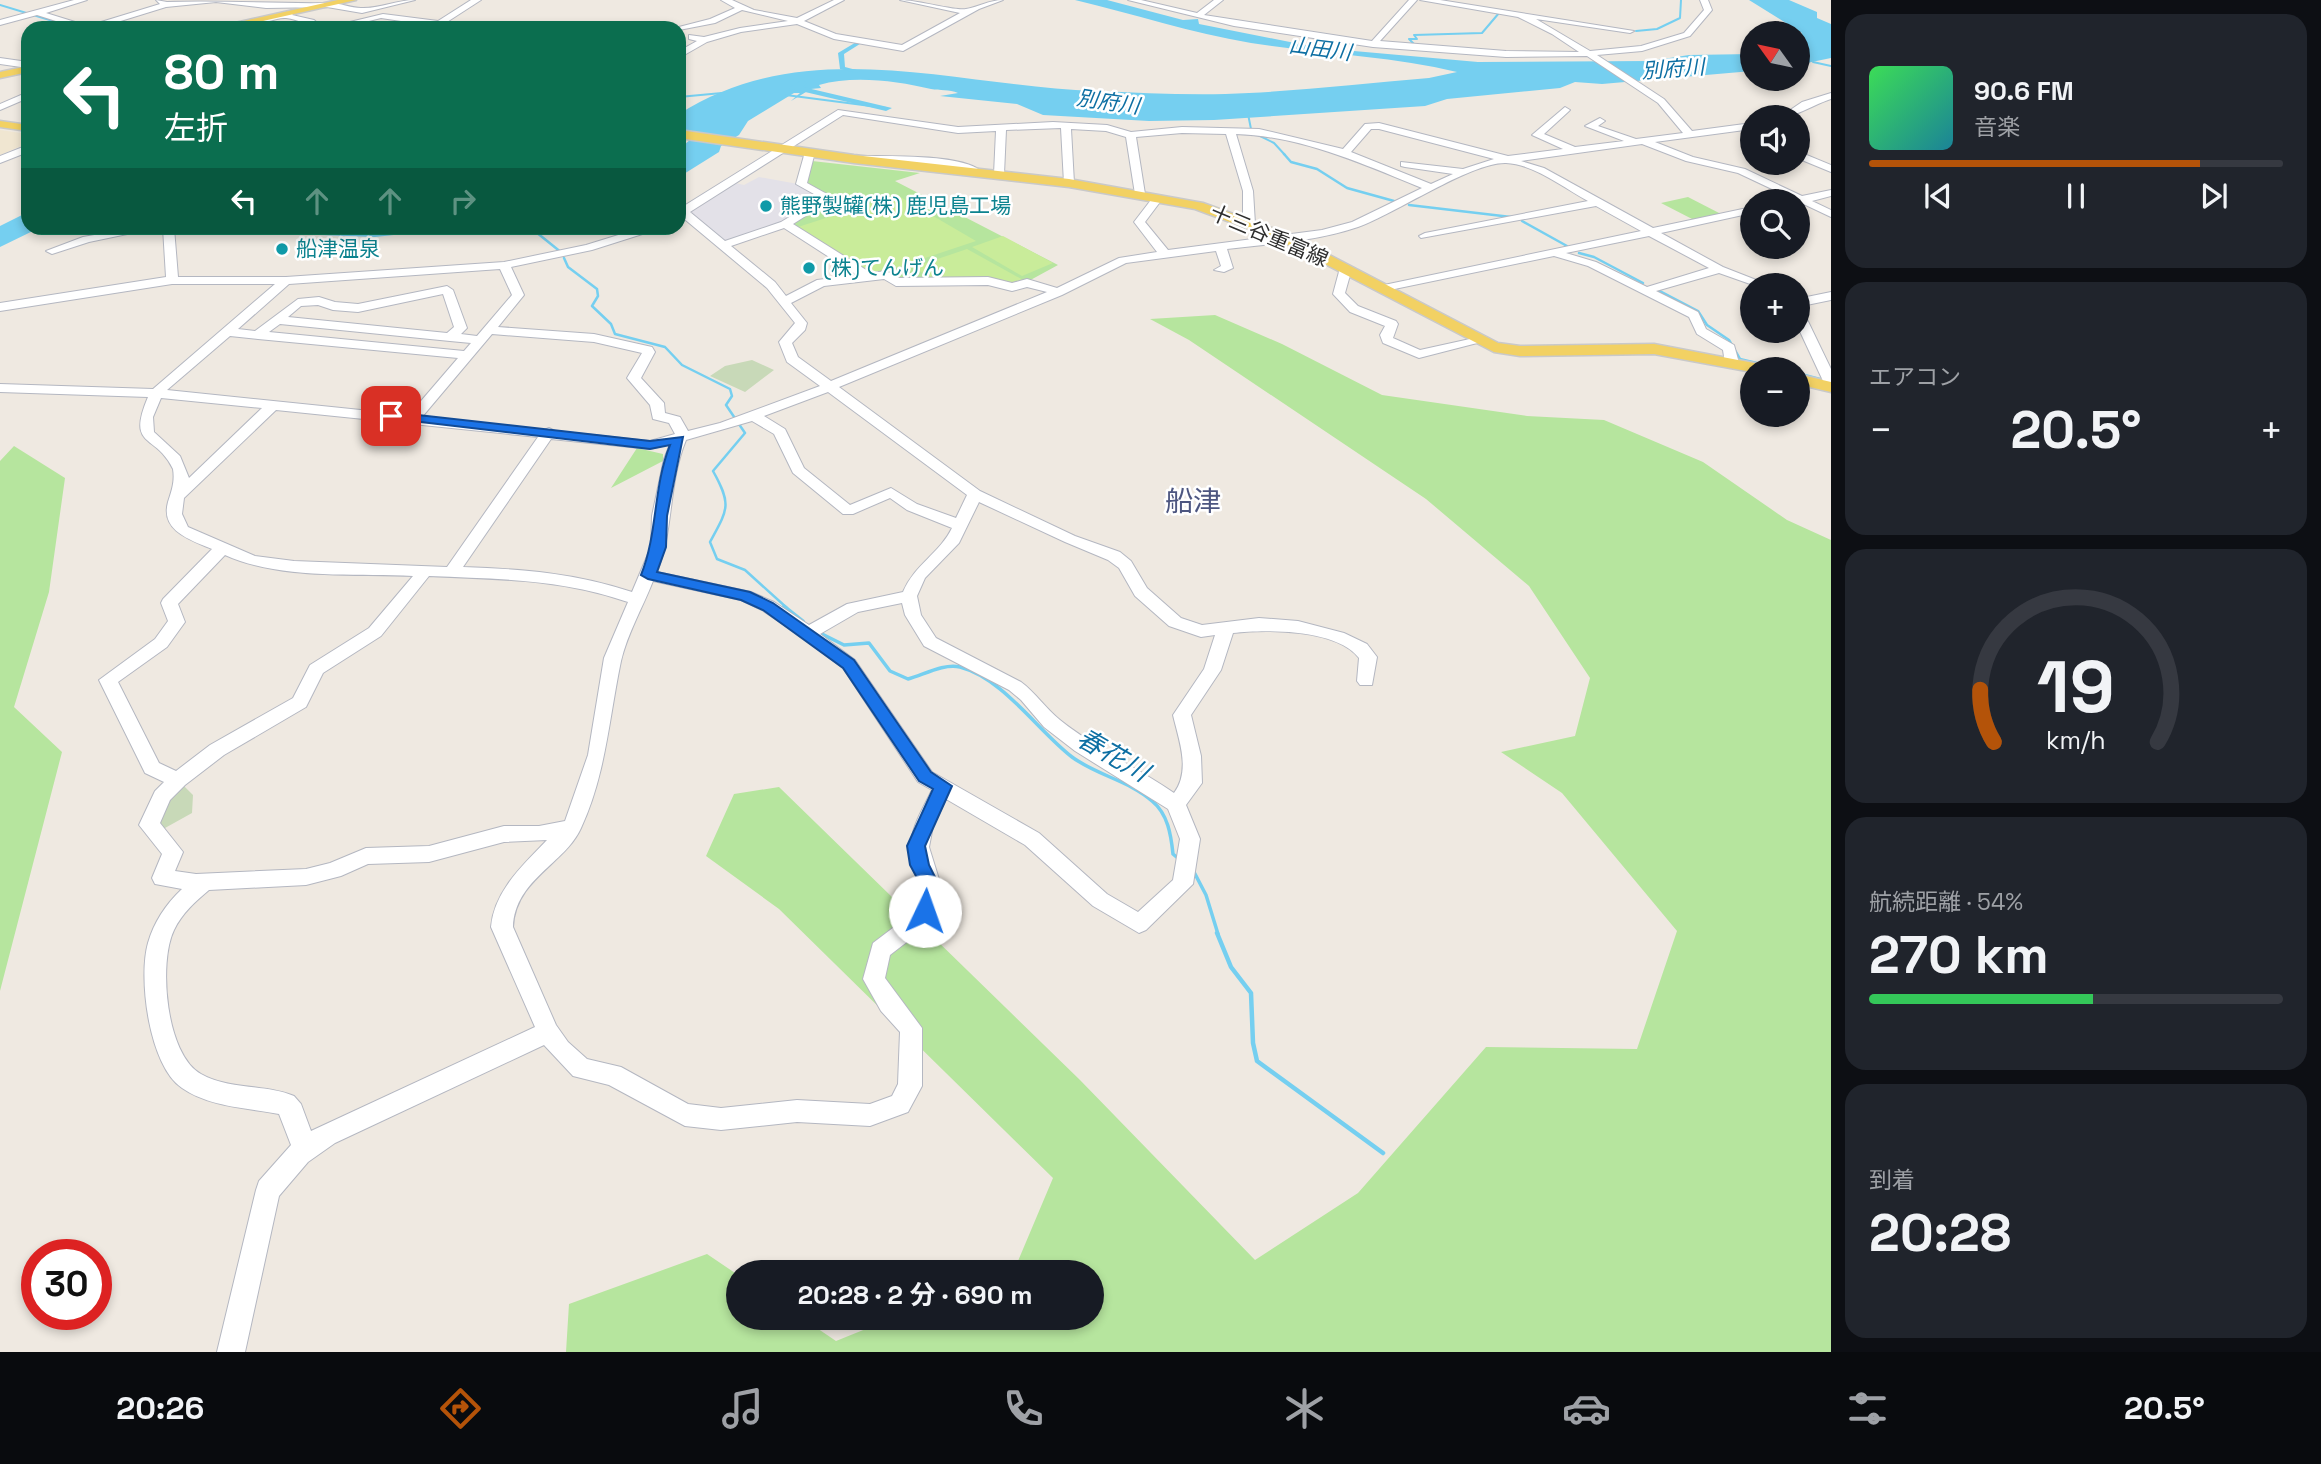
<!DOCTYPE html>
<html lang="ja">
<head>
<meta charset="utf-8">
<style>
  :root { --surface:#171b24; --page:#20242c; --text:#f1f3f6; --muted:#9ea1a6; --line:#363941; --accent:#b45309 }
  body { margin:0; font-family:"Space Grotesk","Noto Sans JP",sans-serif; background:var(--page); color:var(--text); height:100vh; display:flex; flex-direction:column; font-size:26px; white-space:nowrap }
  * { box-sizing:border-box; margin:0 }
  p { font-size:23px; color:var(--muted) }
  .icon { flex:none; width:38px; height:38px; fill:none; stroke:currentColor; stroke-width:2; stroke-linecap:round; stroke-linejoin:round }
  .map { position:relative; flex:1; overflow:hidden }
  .drawer { display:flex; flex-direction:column; gap:14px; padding:14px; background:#0d0f14; width:490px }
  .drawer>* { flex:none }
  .top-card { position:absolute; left:21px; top:21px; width:665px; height:214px; border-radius:21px; box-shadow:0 4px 10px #0003; background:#0b6e4f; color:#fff; overflow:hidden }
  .needle { width:46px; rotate:303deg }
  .buttons { position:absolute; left:1740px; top:21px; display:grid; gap:14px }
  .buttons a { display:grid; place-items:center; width:70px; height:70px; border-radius:50%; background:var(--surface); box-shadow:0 4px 10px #0003; font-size:35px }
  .speed { position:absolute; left:21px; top:1239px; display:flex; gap:14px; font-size:35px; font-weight:700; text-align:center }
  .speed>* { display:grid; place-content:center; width:91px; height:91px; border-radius:50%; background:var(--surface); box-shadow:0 4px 10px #0003; line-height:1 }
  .speed .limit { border:10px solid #d22; background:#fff; color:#111 }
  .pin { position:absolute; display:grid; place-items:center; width:60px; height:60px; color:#fff; margin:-30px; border-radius:14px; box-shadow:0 4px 10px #0006 }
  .me { position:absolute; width:77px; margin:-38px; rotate:3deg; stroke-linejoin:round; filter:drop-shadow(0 0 5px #0008) }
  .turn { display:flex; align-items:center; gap:24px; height:147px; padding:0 28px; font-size:32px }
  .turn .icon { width:91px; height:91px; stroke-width:2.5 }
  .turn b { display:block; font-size:49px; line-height:60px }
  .lanes { display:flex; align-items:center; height:66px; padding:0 28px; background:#0003; justify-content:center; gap:35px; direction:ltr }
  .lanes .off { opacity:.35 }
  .big { font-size:52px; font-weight:700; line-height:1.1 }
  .drawer .tile { flex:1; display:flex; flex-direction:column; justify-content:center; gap:10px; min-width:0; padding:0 24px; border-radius:21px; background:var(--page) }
  .drawer .dial { align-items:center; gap:0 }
  .dial svg { height:182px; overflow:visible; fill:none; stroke:var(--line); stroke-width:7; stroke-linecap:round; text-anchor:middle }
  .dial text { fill:var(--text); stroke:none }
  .song { display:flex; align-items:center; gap:21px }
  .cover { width:84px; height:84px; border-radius:10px; background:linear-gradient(135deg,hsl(130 70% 55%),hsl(190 70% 35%)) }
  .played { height:7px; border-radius:4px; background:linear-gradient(90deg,var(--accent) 80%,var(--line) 80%) }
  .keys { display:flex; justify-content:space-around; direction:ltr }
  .heat { display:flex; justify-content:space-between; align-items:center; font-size:38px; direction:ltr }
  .charge { height:10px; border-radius:5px; background:linear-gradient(90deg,#34c759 54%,var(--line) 0) }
  .trip { position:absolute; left:726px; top:1260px; width:378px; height:70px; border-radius:35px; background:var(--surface); box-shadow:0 4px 10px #0003; font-weight:700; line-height:70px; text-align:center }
  .tab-bar { display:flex; height:112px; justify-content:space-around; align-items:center; background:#090b0e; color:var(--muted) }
  .tab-bar .icon { width:49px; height:49px }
  .tab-bar .current { color:var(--accent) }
  .tab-bar b { font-size:32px; color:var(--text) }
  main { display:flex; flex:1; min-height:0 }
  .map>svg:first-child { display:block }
  .industrial { fill:#e3e1e8 }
  .education { fill:#f0e6d1 }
  .green { fill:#b6e59e }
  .cemetery { fill:#c8d9b8 }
  .pitch { fill:#c9ec9a }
  .water { fill:#75cff0 }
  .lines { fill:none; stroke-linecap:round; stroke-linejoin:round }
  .stream-far3 { stroke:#75cff0; stroke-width:2 }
  .stream-far2 { stroke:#75cff0; stroke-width:2.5 }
  .stream-far1 { stroke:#75cff0; stroke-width:3.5 }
  .stream { stroke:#75cff0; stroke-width:4.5 }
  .canal { fill:#75cff0; fill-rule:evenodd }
  .river { fill:#75cff0; fill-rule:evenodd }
  .minor-casing { stroke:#b4b7c1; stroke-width:2 }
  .major-casing { stroke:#c9c9c9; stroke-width:3 }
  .minor { fill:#fff; fill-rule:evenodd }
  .major { fill:#f2d163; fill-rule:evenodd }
  .route { fill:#1a73e8; stroke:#114b97; stroke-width:2 }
  .culture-dot { fill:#0f9aa8; stroke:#fff; stroke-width:2.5 }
  .labels { text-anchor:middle; stroke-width:5; stroke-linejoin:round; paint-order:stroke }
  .far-water-label { font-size:21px; font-style:italic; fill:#0d6fa3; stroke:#fff }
  .far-culture-label { font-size:21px; fill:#0d838f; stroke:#fff; text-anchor:start }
  .far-street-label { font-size:21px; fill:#2e2e2e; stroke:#fff }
  .water-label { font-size:26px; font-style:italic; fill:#0d6fa3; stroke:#fff }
  .quarter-label { font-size:28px; fill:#4d5680; stroke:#fff }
</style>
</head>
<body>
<main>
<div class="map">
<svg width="1831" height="1352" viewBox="0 0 1831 1352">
  <rect width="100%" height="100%" fill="#efe9e1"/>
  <path class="industrial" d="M759,177L798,184L824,198L780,225L723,243L689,212L731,182L744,185Z"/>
  <path class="education" d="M0,130L28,134V143L0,155Z"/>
  <path class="green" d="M812,161L920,173L895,181L1058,265L1025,283L898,281L869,275L790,223L832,198L804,184Z
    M1688,197L1721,214L1694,220L1661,203Z
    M1215,315L1282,344L1382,395L1527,416L1604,420L1703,462L1787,520L1831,540V1352H566L569,1304L707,1254L738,1275V1318H802L836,1341L893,1318H1092V1272H1004L1015,1268L1053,1178L779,909L706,856L734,794L779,787L1080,1080L1255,1260L1358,1193L1486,1047L1637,1049L1677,931L1562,793L1501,752L1575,736L1590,678L1529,586L1426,499L1189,340L1150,319Z
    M14,446L65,478L49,592L14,707L62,752L0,991V461Z
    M637,448L663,454V461L611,488Z"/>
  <path class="cemetery" d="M752,360L774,370L745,392L710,376L725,366Z
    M178,780L193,795L192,813L156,833Z"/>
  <path class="pitch" d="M897,195L976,241L883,272L870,273L798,227Z
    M1003,236L1053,263L1022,276L972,247Z
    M967,249L1025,281L1017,284L934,281L914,267Z"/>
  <path class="water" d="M1075,0H1107L1183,20L1198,19L1199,24L1320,48L1478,62L1650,61L1689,55L1752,54V71L1602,84L1575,82L1560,88L1447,99L1425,106L1214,120L1149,121L1043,115L1017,104L940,96L958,93C949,89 940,91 931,89C897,81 853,75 819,85L821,88L811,89L791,101L800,93H794L748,121L739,135L721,146L719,152L679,177V149L690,140H679V114C808,32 954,86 1095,91C1146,93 1198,96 1249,93C1309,90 1369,83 1429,78L1457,72C1391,56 1319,54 1251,43C1191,33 1134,14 1075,0Z
    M1749,0H1789L1817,12V18L1831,24V58L1797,65V44L1802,33Z
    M28,212V228H39L0,247V226Z
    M280,228H459L375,237L319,235L318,232Z"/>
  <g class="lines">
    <path class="stream-far3" d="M0,5L76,28
      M1636,31L1657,29L1680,18L1681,0
      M1415,45L1409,39H1417L1414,35L1482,33L1499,13
      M1813,62L1831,66
      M786,95L886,108
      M679,97L722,93
      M1248,114L1251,129
      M1256,134L1274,143L1285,155"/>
    <path class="stream-far2" d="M1284,154L1291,162L1317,169L1347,188L1394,201
      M1409,205L1511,217
      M1522,221L1567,246
      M531,228L562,253
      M1579,253L1594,257L1643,283
      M564,258L568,267L597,289L598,296L592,306L611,324L615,334L665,347L682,365L730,389L732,396L726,405L745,433L713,471C732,505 728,509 710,542L717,559L745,570L787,608
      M1656,289L1698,311L1707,325L1729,340L1740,359L1782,369
      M1797,373L1824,380"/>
    <path class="stream-far1" d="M784,606L803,621
      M822,634L844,645L869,643L890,671L908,679C923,675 944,663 960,667C1003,678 1038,731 1072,757C1096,775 1130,781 1152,801C1168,814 1171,835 1173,854L1180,860
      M1194,872L1206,895L1218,934"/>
    <path class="stream" d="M1217,933L1231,967L1251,993L1253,1043L1257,1061L1383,1153"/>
    <path class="canal" d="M858,41L863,42L844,54L845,67L860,71L857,73L840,69L838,53Z"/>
    <path class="river" d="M802,80L807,83L803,87L892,108L886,111L788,88Z"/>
    <defs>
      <path id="minor" d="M74,0H87L46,13L88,26L160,4L156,0L167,2C221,0 276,4 329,3C340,3 351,8 361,8C379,9 397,0 415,0L362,13L327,7L266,8L216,2L166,7L98,28H78L37,15L0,25V20Z
        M471,0H481L447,22L492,28L429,25L426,28H417L421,24L381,18L341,28H325L383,14L438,21Z
        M721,0H732L754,10L797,18L834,0H844L804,21L836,34L902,45L960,13L900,0C918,0 954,11 966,9C979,7 989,0 1003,0L979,9L903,51L834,39L797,24L741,32L707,42L679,58V51L697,41L689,39V35L704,37L740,28L788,21L742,10L715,23L679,30L675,28L710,19L735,8Z
        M1128,0H1141L1197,13L1214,0H1223L1204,15L1372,41L1409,0H1417L1380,41L1506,51L1579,52L1552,34L1518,17L1420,0H1440L1634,31L1630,33L1536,19L1590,51L1641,46L1684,33L1704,10L1700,0H1708L1712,10L1690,36L1642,51L1597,55L1664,99L1692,131L1752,123V129L1655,142L1693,157L1745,169L1802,196L1831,190V196L1812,201L1831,210V217L1738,173L1686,161L1642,144L1521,161L1544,168L1653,228L1752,207V213L1661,233L1723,267L1769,285H1753L1719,273L1656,291L1698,312L1706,329L1734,345L1739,363L1732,367L1725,363L1723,350L1697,334L1689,317L1588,266L1554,256L1380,292V286L1384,285L1641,231L1596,206L1421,238L1419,236L1425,233L1588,201C1564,188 1534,164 1506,163C1471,162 1395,214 1358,227C1317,241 1270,244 1227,249L1233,268L1224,272L1214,270L1221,266L1216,251L1126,263L1062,295L839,387L980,491L1075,536L1120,552L1131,561L1147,588L1181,618L1202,625L1259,618L1298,621L1344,633L1367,644L1377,657L1372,685H1360L1357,681L1359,658C1337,629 1266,629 1233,633L1221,670L1191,715L1201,756L1202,783L1186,805L1200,839L1193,884L1146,930L1139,933L1093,906L1025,845L946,799L933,826L929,847L942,889L938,900L921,931L890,955L885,978L922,1028V1086L908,1112L870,1126L797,1122L721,1130L685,1126L609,1085L573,1076L544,1045L335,1143L308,1162L279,1196L245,1352H217L256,1190L259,1181L291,1145L279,1114C248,1108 209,1107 182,1088C149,1066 138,978 148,943C154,922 166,904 182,889L155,884L152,878L162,854L139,825L155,791L164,782L145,773L99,680L155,639L168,621L161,603L163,599L212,549C191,540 160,531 168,502C172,490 175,481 173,469C156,433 126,449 148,397L0,392V384L153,389L275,284H172L0,311V303L166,277L163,228H174L178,277H286L504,262L586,245L641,228H656L655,230L592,250L511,267L524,295L498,327L594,334L652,347L655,352L641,378L664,403L665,413L680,417L688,431L720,423L820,386L787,362L779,342L795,323L767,288L682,217H679V209L838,110L958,127L1053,122L1107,125L1131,132L1182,127L1259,129L1343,149L1365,124L1379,123L1508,156L1563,149L1532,135L1565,107L1570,110L1568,112L1544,134L1575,147L1624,141L1585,126L1600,118L1605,121L1598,126L1636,139L1683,133L1658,103L1587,56L1506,57L1373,47L1234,26ZM843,115L958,133L996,131L994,174L999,177L1004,174L1006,130L1061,128L1064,183L1069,186L1074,183L1071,129L1106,131L1126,137L1135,194L1140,197L1145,194L1136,137L1182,133L1226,134L1243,191V224L1249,227L1255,224L1253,191L1236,134C1301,136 1363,164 1422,188L1352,222L1322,230L1168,250L1145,222L1163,198L1154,196L1134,222L1157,252L1119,258L1057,288L1027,279L1012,283L988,277L899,278L886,271L871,273L793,224L834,198L807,183L815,152L810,149L805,152L796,184L821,198L781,222L725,241L690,212ZM1371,129H1379L1494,159L1463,169L1401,162V166L1405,167L1453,174L1431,184L1351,152ZM784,228L857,275L817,280L786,296L775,282L731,246ZM1649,236L1709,268L1647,287L1596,262L1566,253ZM500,269L512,295L477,336L461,334L467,328L453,290L447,286L358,304L335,302L319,297L298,299L255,331L238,329L289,284ZM884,279L896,286L988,285L1012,291L1027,287L1047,292L831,381L798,357L792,343L805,330L807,323L791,303L824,286ZM443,294L454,327L447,333L288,317L301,306L318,305L333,310L358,312ZM280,324L450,341L471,343L464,351L269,332ZM492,334L594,342L642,353L627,378L650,405L653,419L669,423L675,434L650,441L555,431L549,428L544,430L422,417ZM230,336L258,339L458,358L409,415L167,390ZM828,392L967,495L956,518L917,504L891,488L850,505L804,468L785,429L764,416ZM161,398L262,408L189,478L180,456L154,432L153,417ZM276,410L538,437L447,567L294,561L255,556L188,527L182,514L184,498ZM752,421L774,434L793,473L843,514H853L890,498L907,510L952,528C940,553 915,564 903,592L847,604L809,625L774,602L751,592L657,572C674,530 668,483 686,440ZM551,439L650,449L670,444L664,459L652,516L651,547L632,592C576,573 522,569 463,567ZM979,502L1065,542L1108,560L1119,568L1135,596L1169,626L1201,637L1215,635L1204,669L1173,715C1179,741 1191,770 1174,793C1136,767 1095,748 1060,720C1045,708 1036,693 1021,682L936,638L921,615L917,596L925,578L959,543ZM225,555C281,580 351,573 413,576L369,628L310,665L293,698L210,745L176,771L159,763L118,682L167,647L185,622L178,604ZM429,576C499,579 561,579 628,602L604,658L588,755L565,821L539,826H504L429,846L366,848L330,863L306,869L196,874L175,871L183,852L160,823L170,800L185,785L224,755L306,707L323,673L381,636ZM653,581L741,600L762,610L802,637L843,668L918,782L932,790C911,831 902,845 922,889L906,918L873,943L863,979L881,1011L900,1032L898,1084L892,1096L870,1104L797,1100L721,1108L688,1104L621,1067L587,1059L568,1042L556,1025L513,927C515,879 565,864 581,828C606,774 609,718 621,661C627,634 643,607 653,581ZM902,603L905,615L924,646L1009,690L1021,700L1044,727L1075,751L1168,809L1180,839L1173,880L1138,912L1107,894L1039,833L932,772L855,660L820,634L858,612ZM547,840C523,865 494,891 491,927L535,1027L311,1131L301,1104L294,1096C265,1084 229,1090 201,1074C166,1055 158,963 174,930C182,913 196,901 209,890L306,885L341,876L368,864L429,862L504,842Z
        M290,11L294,13L292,15L314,20L323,28C310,28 299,19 286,18C272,17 258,28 243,28Z
        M0,58L28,62V68L0,64Z
        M28,92V98L0,110V104Z
        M1831,93V99C1815,104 1794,118 1780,117L1802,102Z
        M28,145V152L0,163V156Z
        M1797,151L1831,165V172L1797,158Z
        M858,156C885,156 962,154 981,171L976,174L965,169L901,162L854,161V157Z
        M134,228H156L89,242L52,254L46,251L83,237Z
        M1346,265L1352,268L1345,293L1358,306L1396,321L1398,324L1393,338L1420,350L1479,337L1485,341L1419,358L1383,343L1380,335L1385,326L1350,312L1333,294L1340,268Z
        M1831,292V300L1797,307V299Z
        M1797,307L1803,311L1831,369V387L1824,383L1797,325Z"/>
      <path id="major" d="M338,0H356L232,28H213Z
        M28,66V72L0,78V72Z
        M0,121L28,125V131L0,127Z
        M679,130L854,155L1069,179L1203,203L1291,235L1498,343L1520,346L1654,344L1759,364L1767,369H1752V372L1654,354L1520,356L1494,352L1281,241L1195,209L1069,187L854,163L679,138Z
        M1797,374L1831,382V392L1797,384Z"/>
    </defs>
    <use href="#minor" class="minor-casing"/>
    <use href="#major" class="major-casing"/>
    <use href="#minor" class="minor"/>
    <use href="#major" class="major"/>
  </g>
  <path class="route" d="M391,412L650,441L683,437L667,516L666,547L657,572L750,592L773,603L854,660L931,772L952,786L925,846L929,865L941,889L932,917H918L916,911L923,889L910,865L907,846L933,789L919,781L843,668L763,610L741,600L648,579L641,575C658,533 653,487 670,445L650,449L387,418L385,416Z"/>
  <g class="culture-dot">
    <circle cx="766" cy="206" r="7"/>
    <circle cx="282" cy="249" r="7"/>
    <circle cx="809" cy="268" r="7"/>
  </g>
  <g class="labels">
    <g class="far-water-label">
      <text transform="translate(1320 49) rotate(7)" y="7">山田川</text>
      <text transform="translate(1673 69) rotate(-4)" y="7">別府川</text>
      <text transform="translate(1108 102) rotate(8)" y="7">別府川</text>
    </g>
    <g class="far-culture-label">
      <text x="780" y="213">熊野製罐(株) 鹿児島工場</text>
      <text x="296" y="256">船津温泉</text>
      <text x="823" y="275">(株)てんげん</text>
    </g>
    <g class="far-street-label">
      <text transform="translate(1269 236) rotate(23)" y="7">十三谷重富線</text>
    </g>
    <g class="water-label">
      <text transform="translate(1113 755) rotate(30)" y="9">春花川</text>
    </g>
    <g class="quarter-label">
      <text x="1193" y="511">船津</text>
    </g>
  </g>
</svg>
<div class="buttons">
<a><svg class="needle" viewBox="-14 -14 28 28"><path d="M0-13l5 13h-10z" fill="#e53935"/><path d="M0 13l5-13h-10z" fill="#9ea1a6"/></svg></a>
<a><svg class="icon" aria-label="sound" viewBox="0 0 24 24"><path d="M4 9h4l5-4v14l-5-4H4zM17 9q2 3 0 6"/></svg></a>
<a><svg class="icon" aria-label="search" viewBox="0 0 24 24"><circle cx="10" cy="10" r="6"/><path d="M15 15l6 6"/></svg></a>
<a>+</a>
<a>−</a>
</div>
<div class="speed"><div class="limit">30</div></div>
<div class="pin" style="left:391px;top:416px;background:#d93025"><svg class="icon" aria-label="arrive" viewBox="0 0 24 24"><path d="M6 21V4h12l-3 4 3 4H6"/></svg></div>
<svg class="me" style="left:925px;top:911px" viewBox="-20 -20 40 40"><circle r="19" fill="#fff"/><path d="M0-13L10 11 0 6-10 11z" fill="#1a73e8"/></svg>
<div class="trip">20:28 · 2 分 · 690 m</div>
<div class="top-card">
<div class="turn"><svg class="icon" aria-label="left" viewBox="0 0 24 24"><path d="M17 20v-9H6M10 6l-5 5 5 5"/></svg><div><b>80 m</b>左折</div></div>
<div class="lanes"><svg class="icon" aria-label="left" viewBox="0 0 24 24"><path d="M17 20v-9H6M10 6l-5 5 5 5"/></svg><svg class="icon off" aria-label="ahead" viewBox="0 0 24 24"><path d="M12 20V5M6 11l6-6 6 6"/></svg><svg class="icon off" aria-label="ahead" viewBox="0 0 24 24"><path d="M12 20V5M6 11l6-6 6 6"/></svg><svg class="icon off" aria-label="right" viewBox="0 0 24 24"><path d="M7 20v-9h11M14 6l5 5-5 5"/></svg></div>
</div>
</div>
<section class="drawer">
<div class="tile">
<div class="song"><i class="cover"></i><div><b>90.6 FM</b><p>音楽</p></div></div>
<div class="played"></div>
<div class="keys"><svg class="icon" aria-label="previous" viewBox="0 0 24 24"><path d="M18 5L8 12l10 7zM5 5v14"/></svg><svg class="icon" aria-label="pause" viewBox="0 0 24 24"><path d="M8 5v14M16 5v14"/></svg><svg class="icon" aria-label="next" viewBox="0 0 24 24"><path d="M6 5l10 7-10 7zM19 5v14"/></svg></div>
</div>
<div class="tile"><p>エアコン</p>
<div class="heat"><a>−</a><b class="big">20.5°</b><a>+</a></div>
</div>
<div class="tile dial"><svg viewBox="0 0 100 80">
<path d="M14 69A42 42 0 1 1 86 69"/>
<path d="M14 69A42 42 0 0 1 8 46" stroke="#b45309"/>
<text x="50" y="56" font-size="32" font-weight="700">19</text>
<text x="50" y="72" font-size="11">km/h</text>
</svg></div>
<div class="tile"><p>航続距離 · 54%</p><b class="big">270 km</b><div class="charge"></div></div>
<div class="tile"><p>到着</p><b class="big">20:28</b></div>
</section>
</main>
<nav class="tab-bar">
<b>20:26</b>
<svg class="icon current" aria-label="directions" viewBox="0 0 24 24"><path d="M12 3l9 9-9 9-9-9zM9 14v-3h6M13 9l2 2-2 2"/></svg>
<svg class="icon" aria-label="music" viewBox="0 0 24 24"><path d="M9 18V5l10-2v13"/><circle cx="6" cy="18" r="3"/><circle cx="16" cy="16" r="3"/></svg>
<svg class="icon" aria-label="phone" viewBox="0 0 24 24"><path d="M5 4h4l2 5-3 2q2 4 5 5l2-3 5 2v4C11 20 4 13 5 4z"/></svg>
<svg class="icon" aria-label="climate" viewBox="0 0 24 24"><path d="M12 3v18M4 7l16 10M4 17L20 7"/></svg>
<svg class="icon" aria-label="car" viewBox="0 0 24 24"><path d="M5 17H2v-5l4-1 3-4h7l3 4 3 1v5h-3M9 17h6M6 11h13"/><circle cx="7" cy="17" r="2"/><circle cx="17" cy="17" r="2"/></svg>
<svg class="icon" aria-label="filters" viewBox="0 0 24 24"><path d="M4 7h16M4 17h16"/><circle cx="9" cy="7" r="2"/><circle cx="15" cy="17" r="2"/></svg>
<b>20.5°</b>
</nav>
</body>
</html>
